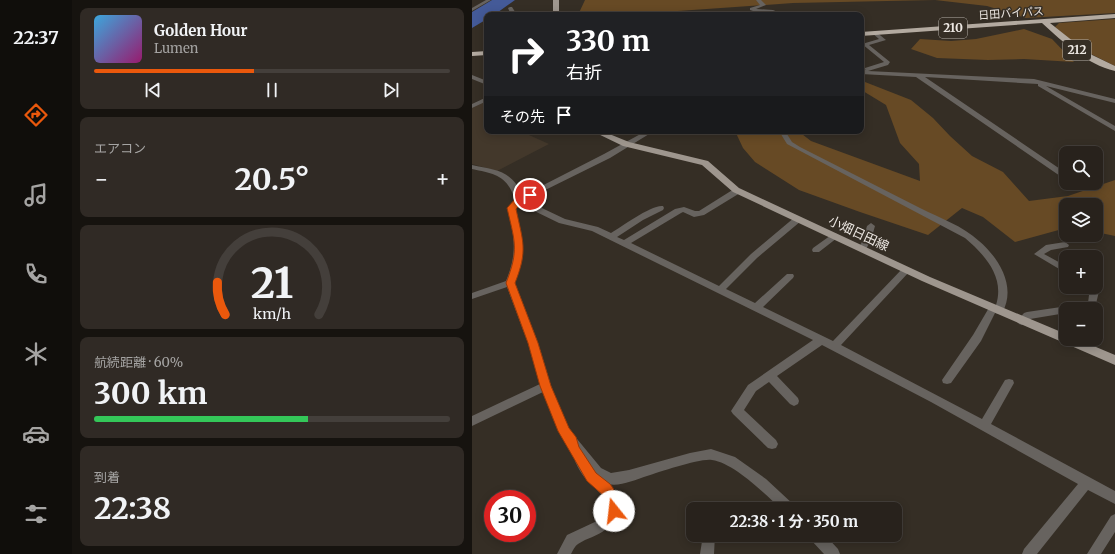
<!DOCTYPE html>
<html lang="ja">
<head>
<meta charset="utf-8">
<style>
  :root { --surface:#28221c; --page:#302a25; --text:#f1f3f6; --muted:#a5a4a3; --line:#443f3b; --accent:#ea580c }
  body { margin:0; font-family:Merriweather,"Noto Sans JP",serif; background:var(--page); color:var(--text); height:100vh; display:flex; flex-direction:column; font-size:15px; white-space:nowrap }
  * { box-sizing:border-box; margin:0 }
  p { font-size:13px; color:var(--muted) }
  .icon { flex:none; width:22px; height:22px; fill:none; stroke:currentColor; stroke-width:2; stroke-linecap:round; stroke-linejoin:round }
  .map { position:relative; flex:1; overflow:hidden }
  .drawer { display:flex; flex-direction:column; gap:8px; padding:8px; background:#16130f; width:400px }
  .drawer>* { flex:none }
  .top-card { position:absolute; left:12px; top:12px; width:380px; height:122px; border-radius:8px; box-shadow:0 2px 10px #0003,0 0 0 1px var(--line); background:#202124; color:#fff; overflow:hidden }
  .controls { position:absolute; left:587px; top:146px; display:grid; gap:8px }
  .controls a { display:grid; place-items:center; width:44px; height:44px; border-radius:8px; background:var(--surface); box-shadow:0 2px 10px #0003,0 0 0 1px var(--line); font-size:20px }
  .speed { position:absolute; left:12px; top:490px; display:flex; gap:8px; font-size:20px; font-weight:700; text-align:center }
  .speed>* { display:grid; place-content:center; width:52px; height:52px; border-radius:50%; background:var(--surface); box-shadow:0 2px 10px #0003,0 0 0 1px var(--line); line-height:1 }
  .speed .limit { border:6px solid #d22; background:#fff; color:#111 }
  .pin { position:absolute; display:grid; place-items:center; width:34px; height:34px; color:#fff; margin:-17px; border:2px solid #fff; border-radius:50%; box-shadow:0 1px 4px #0007 }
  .me { position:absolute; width:44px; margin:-22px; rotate:344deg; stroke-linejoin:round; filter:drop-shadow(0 0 3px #0008) }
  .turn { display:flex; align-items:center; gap:14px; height:84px; padding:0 16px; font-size:18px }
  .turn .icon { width:52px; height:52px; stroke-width:2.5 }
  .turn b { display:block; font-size:28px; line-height:34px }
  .then { display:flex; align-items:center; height:38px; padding:0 16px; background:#0003; gap:8px; font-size:15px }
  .big { font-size:30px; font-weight:700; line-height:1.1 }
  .drawer .tile { flex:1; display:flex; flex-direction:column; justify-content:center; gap:6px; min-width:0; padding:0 14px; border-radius:8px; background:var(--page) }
  .drawer .dial { align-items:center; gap:0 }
  .dial svg { height:104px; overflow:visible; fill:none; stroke:var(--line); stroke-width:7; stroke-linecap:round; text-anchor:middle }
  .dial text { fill:var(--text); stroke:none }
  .song { display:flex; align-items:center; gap:12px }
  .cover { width:48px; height:48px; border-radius:6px; background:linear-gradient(135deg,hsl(200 70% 55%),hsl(320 70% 35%)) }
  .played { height:4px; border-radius:2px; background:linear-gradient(90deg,var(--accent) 45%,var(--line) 45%) }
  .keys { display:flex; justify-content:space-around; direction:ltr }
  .heat { display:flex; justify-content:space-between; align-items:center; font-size:22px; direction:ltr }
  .charge { height:6px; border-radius:3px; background:linear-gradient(90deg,#34c759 60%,var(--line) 0) }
  .trip { position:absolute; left:214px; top:502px; width:216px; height:40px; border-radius:8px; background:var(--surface); box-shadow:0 2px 10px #0003,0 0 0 1px var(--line); font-weight:700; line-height:40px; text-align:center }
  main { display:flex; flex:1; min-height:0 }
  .dock { display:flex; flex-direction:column; width:72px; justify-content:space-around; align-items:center; background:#100e0b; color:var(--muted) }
  .dock .icon { width:28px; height:28px }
  .dock .on { color:var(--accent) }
  .dock b { font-size:18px; color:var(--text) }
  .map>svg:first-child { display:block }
  .built { fill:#43382b }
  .green { fill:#674a25 }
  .water { fill:#445a98 }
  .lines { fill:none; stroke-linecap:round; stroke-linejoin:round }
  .minor { fill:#67635f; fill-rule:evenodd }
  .major { fill:#9e968e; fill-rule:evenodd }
  .highway { fill:#b3aaa0; fill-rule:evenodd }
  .route { fill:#ea580c; stroke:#983908 }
  .labels { text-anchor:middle; stroke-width:3; stroke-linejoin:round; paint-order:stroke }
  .far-street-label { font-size:11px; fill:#ede8e3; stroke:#352e25 }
  .shield { fill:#352e25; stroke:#b6b0aa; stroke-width:1 }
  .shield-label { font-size:12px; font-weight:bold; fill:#ede8e3 }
  .street-label { font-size:13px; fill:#ede8e3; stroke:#352e25 }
</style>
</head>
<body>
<main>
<nav class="dock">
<b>22:37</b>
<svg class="icon on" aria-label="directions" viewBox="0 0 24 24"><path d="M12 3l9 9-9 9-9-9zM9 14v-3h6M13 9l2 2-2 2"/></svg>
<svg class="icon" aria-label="music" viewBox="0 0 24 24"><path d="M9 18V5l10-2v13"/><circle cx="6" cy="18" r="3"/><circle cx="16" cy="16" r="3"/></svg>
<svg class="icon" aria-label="phone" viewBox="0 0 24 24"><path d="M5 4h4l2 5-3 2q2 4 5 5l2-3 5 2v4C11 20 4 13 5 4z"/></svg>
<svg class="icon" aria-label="climate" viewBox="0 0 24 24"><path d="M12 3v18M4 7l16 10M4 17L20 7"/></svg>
<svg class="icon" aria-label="car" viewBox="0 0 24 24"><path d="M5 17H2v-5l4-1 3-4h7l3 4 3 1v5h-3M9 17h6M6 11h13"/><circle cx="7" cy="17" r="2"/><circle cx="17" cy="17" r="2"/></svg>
<svg class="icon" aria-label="filters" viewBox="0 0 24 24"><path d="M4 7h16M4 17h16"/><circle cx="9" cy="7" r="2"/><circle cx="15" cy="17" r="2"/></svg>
</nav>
<section class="drawer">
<div class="tile">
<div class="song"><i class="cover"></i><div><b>Golden Hour</b><p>Lumen</p></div></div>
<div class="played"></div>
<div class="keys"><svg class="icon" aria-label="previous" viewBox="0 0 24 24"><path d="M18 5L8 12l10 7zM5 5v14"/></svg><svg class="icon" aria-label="pause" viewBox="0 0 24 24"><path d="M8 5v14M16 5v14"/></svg><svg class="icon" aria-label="next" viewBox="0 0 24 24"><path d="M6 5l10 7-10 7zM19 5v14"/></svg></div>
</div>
<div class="tile"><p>エアコン</p>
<div class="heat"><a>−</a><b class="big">20.5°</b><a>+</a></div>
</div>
<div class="tile dial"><svg viewBox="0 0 100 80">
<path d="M14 69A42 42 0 1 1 86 69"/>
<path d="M14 69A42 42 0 0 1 8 44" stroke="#ea580c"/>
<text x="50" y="56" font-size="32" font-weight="700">21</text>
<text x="50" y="72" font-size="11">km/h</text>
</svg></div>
<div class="tile"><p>航続距離 · 60%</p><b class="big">300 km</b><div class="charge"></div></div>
<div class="tile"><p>到着</p><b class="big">22:38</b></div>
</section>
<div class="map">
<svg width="643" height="554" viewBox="0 0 643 554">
  <rect width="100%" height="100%" fill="#352e25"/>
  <path class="built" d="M15,100V131H48L77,144L25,171L0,164V108Z"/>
  <path class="green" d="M113,0H643V13L554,18L515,6L463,0L321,3L206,11H192L182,15H106Z
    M643,19V66L609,49L583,27L587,23Z
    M552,29L580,39L602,62L552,59L516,60L465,58L439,49L448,39L479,41L504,39Z
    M393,82L439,100L461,118L478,136L500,156L531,172L557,201L596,196L643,180V236L624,232V205H594V228L543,242L511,217L490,208L456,235L388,212L327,190L283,162L271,148L263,131H326L339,141L448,181L447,164L428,143L414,105L391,91Z"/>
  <path class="water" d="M20,0H43L22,15H15V19L0,28V12Z"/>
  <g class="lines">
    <path class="minor" d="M14,0H19L0,11V8Z
      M284,0H289L294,5L284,9L301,10L313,15L284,12L278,10V8L288,5Z
      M38,7H40L45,15H39L36,8Z
      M403,31L414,40L397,45L418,62L416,65L396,71L562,79L643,99V103L574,86L643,126V131L566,86V84L453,77L594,173V178H591L444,77L389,74V70H394L392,69L393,68L412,62L390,44L407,39L400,33Z
      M0,75L15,81V85L0,79Z
      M15,97V101L0,108V104Z
      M60,131H69L61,135H57V133Z
      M174,131H182L138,158L53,200L93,219L126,227L139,233C149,227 180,204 191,206L192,208L191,210L171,220L145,237L152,240L203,209L212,207L223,211H227L262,189H268L269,191L268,193L232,215L222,217L211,212L209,213L159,243L247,286L279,254L323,217H329L330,219L329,221L285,258L254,289L283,303L315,274H321L322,276L321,278L291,307L361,341L431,268H437L438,270L437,272L369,345L510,419L533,380L537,379L541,380L542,383L519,424L643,491V504L616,490L565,554H550L552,549L606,484L459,402L350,345L305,376L326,398L327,401L326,404L322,406L318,404L297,382L284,391L272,410L304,440L306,444L304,448L300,449L296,448L261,414L259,411L276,385L341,340L120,231L87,223L48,204L44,208L51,246L50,262L43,283L66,343L79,386L96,428L129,468L139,473L157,470L218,453L239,449L263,457L294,479L322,505L324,509H309C293,494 262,463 240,460C228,458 188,472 175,476C163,480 147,487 136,484C151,499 152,516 134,529C126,536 115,538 106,544C103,546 101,550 99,554H85L95,535L125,521L135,509C134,495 124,490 115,480C110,475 106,468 103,461L106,457L88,434L71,392L0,426V416L68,384L56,343L35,287L0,299V293L34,281C46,252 42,237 36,208L43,200C35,175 23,174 0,169V165C23,170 41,170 50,196L132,154Z
      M307,131H313L320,142L328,147C368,167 408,188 448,208C468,218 491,226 507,241C527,258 545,287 530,313L527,314L523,313L509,341L479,383L475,384L471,383L470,380L501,335L518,306L524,305C533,277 513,255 493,238L315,144Z
      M600,183H608L609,184L605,186Z
      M399,223L403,226L399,240L393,251H387L386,249L391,240L395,226Z
      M362,233L365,234L366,236L365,238L347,252H341L340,250L341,248Z
      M593,242L597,245L596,247L579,250L572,254L594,266V273L562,254L574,245Z
      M624,284L628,287L623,308L594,309V313L558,319L550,325L547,324L545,321L552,313L555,312L616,303L618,287H624Z
      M643,514V532L629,554H615L639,516Z
      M231,535H243L242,554H228Z
      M338,535H353L366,549L368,554H352L339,540Z"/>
    <path class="major" d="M81,0H87V15H81Z
      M120,131H130L157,142L236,161L267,188L458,277L594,334V339H605L643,355V365L450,281L261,192L230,165L151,146Z"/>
    <path class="highway" d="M643,14V18L578,23L616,53L643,66V71C614,64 592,43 570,23L389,36V32Z
      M15,51V55L0,56V52Z"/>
  </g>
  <path class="route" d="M58,192L61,193V196L50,202L44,209C51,242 56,250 43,283L66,343L79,386L97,428L104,437L107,447L124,473L138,484L141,488L148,504V511L146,516L142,517L137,516L132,496L115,481L86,431L68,386L56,343L34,283C47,250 43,242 35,208L44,198Z"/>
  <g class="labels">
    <g class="far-street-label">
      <text transform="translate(539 13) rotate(-4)" y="4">日田バイパス</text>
    </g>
    <g class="shield">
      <rect x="467" y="18" width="28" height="20" rx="3"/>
      <rect x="591" y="40" width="28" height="20" rx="3"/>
    </g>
    <g class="shield-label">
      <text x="481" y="32">210</text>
      <text x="605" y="54">212</text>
    </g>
    <g class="street-label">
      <text transform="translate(387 233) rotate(25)" y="5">小畑日田線</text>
    </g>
  </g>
</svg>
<div class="controls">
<a><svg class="icon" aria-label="search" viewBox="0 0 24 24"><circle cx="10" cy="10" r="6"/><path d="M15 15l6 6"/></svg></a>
<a><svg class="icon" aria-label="layers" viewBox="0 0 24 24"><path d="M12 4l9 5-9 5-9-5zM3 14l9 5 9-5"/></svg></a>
<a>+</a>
<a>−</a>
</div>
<div class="speed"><div class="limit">30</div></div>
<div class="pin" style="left:58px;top:195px;background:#d93025"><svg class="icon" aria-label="arrive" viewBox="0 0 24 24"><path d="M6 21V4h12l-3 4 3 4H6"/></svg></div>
<svg class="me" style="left:142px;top:511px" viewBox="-20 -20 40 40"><circle r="19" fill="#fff"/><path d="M0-13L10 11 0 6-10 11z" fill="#ea580c"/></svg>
<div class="trip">22:38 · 1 分 · 350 m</div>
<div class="top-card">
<div class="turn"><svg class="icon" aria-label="right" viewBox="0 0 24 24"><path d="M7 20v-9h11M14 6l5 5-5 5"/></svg><div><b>330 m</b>右折</div></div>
<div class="then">その先<svg class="icon" aria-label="arrive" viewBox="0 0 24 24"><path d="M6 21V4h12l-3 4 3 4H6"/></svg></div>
</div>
</div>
</main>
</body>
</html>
